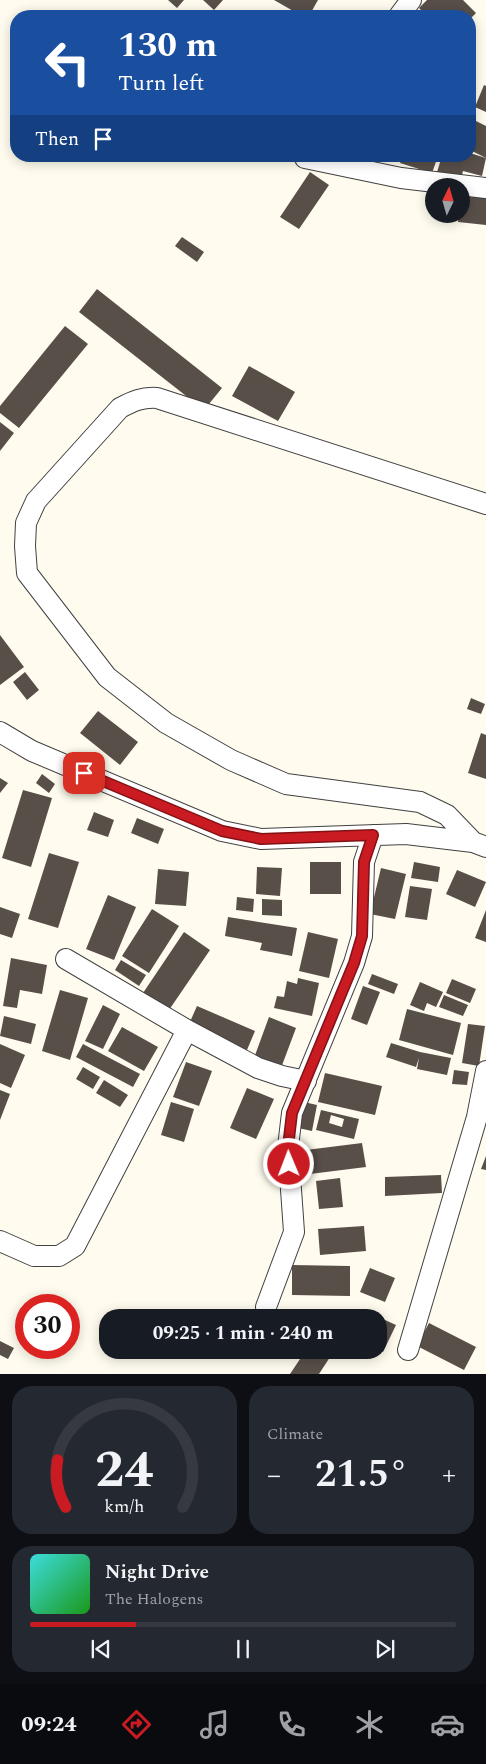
<!DOCTYPE html>
<html lang="en">
<head>
<meta charset="utf-8">
<style>
  :root { --surface:#171b24; --page:#242831; --text:#f1f3f6; --muted:#9ea1a6; --line:#363941; --accent:#c91b21 }
  body { margin:0; font-family:Spectral,serif; background:var(--page); color:var(--text); height:100vh; display:flex; flex-direction:column; font-size:19px; white-space:nowrap }
  * { box-sizing:border-box; margin:0 }
  p { font-size:16px; color:var(--muted) }
  .icon { flex:none; width:28px; height:28px; fill:none; stroke:currentColor; stroke-width:2; stroke-linecap:round; stroke-linejoin:round }
  .map { position:relative; height:1374px; overflow:hidden }
  .sheet { display:flex; flex-direction:column; gap:12px; padding:12px; background:#0d0f14; flex:1 }
  .sheet>* { flex:none }
  .guide { position:absolute; left:10px; top:10px; width:466px; height:152px; border-radius:20px; box-shadow:0 2px 12px #0003; background:#1a4fa0; color:#fff; overflow:hidden }
  .needle { width:32px; rotate:5deg }
  .fabs { position:absolute; left:425px; top:178px; display:grid; gap:10px }
  .fabs a { display:grid; place-items:center; width:45px; height:45px; border-radius:50%; background:var(--surface); box-shadow:0 2px 12px #0003; font-size:25px }
  .speed { position:absolute; left:15px; top:1294px; display:flex; gap:10px; font-size:25px; font-weight:700; text-align:center }
  .speed>* { display:grid; place-content:center; width:65px; height:65px; border-radius:50%; background:var(--surface); box-shadow:0 2px 12px #0003; line-height:1 }
  .speed .limit { border:8px solid #d22; background:#fff; color:#111 }
  .pin { position:absolute; display:grid; place-items:center; width:42px; height:42px; color:#fff; margin:-21px; border-radius:10px; box-shadow:0 2px 8px #0006 }
  .me { position:absolute; width:55px; margin:-28px; rotate:359deg; stroke-linejoin:round; filter:drop-shadow(0 0 4px #0008) }
  .turn { display:flex; align-items:center; gap:18px; height:105px; padding:0 25px; font-size:22px }
  .turn .icon { width:65px; height:65px; stroke-width:2.5 }
  .turn b { display:block; font-size:35px; line-height:42px }
  .then { display:flex; align-items:center; height:48px; padding:0 25px; background:#0003; gap:10px; font-size:19px }
  .big { font-size:38px; font-weight:700; line-height:1.1 }
  .sheet .tile { flex:1; display:flex; flex-direction:column; justify-content:center; gap:8px; min-width:0; padding:0 18px; border-radius:20px; background:var(--page) }
  .sheet .dial { align-items:center; gap:0 }
  .dial svg { height:130px; overflow:visible; fill:none; stroke:var(--line); stroke-width:7; stroke-linecap:round; text-anchor:middle }
  .dial text { fill:var(--text); stroke:none }
  .song { display:flex; align-items:center; gap:15px }
  .cover { width:60px; height:60px; border-radius:8px; background:linear-gradient(135deg,hsl(180 70% 55%),hsl(120 70% 35%)) }
  .played { height:5px; border-radius:2px; background:linear-gradient(90deg,var(--accent) 25%,var(--line) 25%) }
  .keys { display:flex; justify-content:space-around; direction:ltr }
  .heat { display:flex; justify-content:space-between; align-items:center; font-size:28px; direction:ltr }
  .sheet .tiles { flex:1; display:grid; gap:12px; grid-template-columns:1fr 1fr }
  .tile:last-child { grid-column:span 2 }
  .trip { position:absolute; left:99px; top:1309px; width:288px; height:50px; border-radius:20px; background:var(--surface); box-shadow:0 2px 12px #0003; font-weight:700; line-height:50px; text-align:center }
  .menu { display:flex; height:80px; justify-content:space-around; align-items:center; background:#090b0e; color:var(--muted) }
  .menu .icon { width:35px; height:35px }
  .menu .selected { color:var(--accent) }
  .menu b { font-size:22px; color:var(--text) }
  .map>svg:first-child { display:block }
  .building { fill:#584f49; fill-rule:evenodd }
  .lines { fill:none; stroke-linecap:round; stroke-linejoin:round }
  .minor-casing { stroke:#414141; stroke-width:22 }
  .minor { stroke:#fff; stroke-width:20 }
  .route-casing { stroke:#831215; stroke-width:12 }
  .route { stroke:#c91b21; stroke-width:9 }
</style>
</head>
<body>
<div class="map">
<svg width="486" height="1374" viewBox="0 0 486 1374">
  <rect width="100%" height="100%" fill="#fffcef"/>
  <path class="building" d="M168,0H184L177,8Z
    M203,0H223L214,10Z
    M274,0H318L309,16H302Z
    M427,0H463L476,13L470,19V16H427L419,8Z
    M484,85L486,86V112L475,107Z
    M470,118L486,126V158L470,150Z
    M470,153L486,158L482,176L463,171L461,179L437,172L442,156H470Z
    M403,156H438L432,173L400,163Z
    M310,172L329,185L299,229L280,217Z
    M462,194L486,197V225L458,222L459,214H461Z
    M182,237L204,252L197,262L175,246Z
    M97,289L222,388L204,410L79,312Z
    M65,326L88,344L19,428L0,413V406Z
    M249,366L295,392L278,421L232,396Z
    M0,422L14,433L0,451Z
    M0,635L24,667L0,685Z
    M25,672L39,690L27,700L13,682Z
    M471,698L485,704L481,714L467,709Z
    M98,711L138,742L120,765L80,733Z
    M481,733L486,735V779L468,773Z
    M42,774L55,784L49,793L36,783Z
    M0,778L8,783L0,793Z
    M23,790L52,798L31,867L2,858Z
    M94,812L114,820L108,837L87,830Z
    M137,818L164,829L158,844L131,833Z
    M49,853L79,862L58,928L28,919Z
    M310,862H341V894H310Z
    M414,862L440,867L438,882L411,878Z
    M257,867L282,868L280,896L256,894Z
    M381,868L406,874L395,919L370,914Z
    M158,869L189,872L186,906L155,904Z
    M457,870L486,882L475,907L446,894Z
    M410,886L432,889L427,920L405,917Z
    M108,895L136,907L114,960L86,949Z
    M237,897L254,899L253,912L236,910Z
    M262,899L282,900V916L262,915Z
    M0,907L20,914L12,938L0,934Z
    M152,909L179,926L149,973L122,956Z
    M486,910V942L475,938Z
    M228,917L297,928L292,956L260,950L262,943L225,936Z
    M184,932L210,950L169,1010L143,993Z
    M308,932L338,939L329,978L299,971Z
    M11,958L47,965L42,994L20,990L17,1008L3,1006Z
    M121,960L146,975L139,986L115,970Z
    M372,974L398,984L394,994L368,984Z
    M298,978L319,983L312,1016L274,1008L277,996L284,997L287,981L297,984Z
    M452,979L476,989L470,1003L446,993Z
    M420,982L443,992L436,1007L427,1003L424,1011L410,1005Z
    M363,986L380,992L367,1025L351,1019Z
    M60,990L88,998L70,1060L42,1051Z
    M444,995L468,1005L463,1016L439,1007Z
    M103,1005L120,1014L103,1049L85,1041Z
    M197,1006L255,1031L247,1050L189,1024Z
    M407,1009L461,1023L453,1055L399,1040Z
    M4,1016L36,1024L31,1044L0,1036Z
    M269,1017L296,1028L281,1068L254,1058Z
    M468,1024L485,1026L479,1066L462,1063Z
    M122,1027L158,1047L144,1071L108,1051Z
    M391,1043L420,1052L451,1058L447,1075L417,1069L419,1058L416,1067L386,1057Z
    M0,1044L25,1055L11,1088L0,1083Z
    M83,1044L140,1074L133,1087L76,1057Z
    M186,1062L212,1071L199,1106L173,1097Z
    M83,1067L100,1077L93,1089L76,1079Z
    M454,1070L469,1072L467,1085L452,1084Z
    M325,1073L382,1086L375,1115L318,1102Z
    M104,1080L128,1095L120,1107L96,1093Z
    M247,1088L274,1099L256,1139L230,1128Z
    M0,1090L10,1094L0,1120Z
    M171,1102L194,1109L184,1142L161,1135Z
    M304,1102L317,1105L312,1131L298,1128Z
    M321,1110L359,1119L354,1139L316,1130ZM331,1115L344,1119L342,1127L329,1123Z
    M362,1143L366,1167L302,1175L298,1151Z
    M486,1156V1170L481,1169Z
    M441,1175L442,1193L385,1196V1177Z
    M340,1178L343,1207L319,1209L316,1181Z
    M364,1226L366,1251L320,1255L318,1229Z
    M292,1265L350,1266V1296L292,1295Z
    M370,1268L395,1278L385,1302L360,1292Z
    M361,1309L396,1325L383,1352L378,1349V1318H357Z
    M429,1323L476,1347L464,1370L417,1346Z
    M0,1341L14,1348L8,1359L0,1355Z
    M306,1350H325L332,1354L319,1374H290Z"/>
  <g class="lines">
    <defs>
      <path id="minor" d="M399,16L411,0
        M306,156L305,158L401,178L486,188
        M0,732L32,751L222,831L261,839L406,834L473,842L486,847
        M473,842L447,815L420,802L286,784L231,760L166,723L107,677L27,573L25,546L26,523L36,501L120,408C133,401 142,397 157,398L486,504
        M66,959L187,1030L258,1068L282,1076L306,1081
        M0,1241L34,1256H59L75,1246L187,1030
        M266,1307L294,1232L288,1147L292,1113L354,963L362,936L364,862L373,835
        M408,1350L477,1117L486,1071"/>
    </defs>
    <use href="#minor" class="minor-casing"/>
    <use href="#minor" class="minor"/>
  </g>
  <g class="lines">
    <defs>
      <path id="route" d="M84,773L222,831L261,839L373,835L364,862L362,936L354,963L292,1113L288,1147L289,1164"/>
    </defs>
    <use href="#route" class="route-casing"/>
    <use href="#route" class="route"/>
  </g>
</svg>
<div class="fabs">
<a><svg class="needle" viewBox="-14 -14 28 28"><path d="M0-13l5 13h-10z" fill="#e53935"/><path d="M0 13l5-13h-10z" fill="#9ea1a6"/></svg></a>
</div>
<div class="speed"><div class="limit">30</div></div>
<div class="pin" style="left:84px;top:773px;background:#d93025"><svg class="icon" aria-label="arrive" viewBox="0 0 24 24"><path d="M6 21V4h12l-3 4 3 4H6"/></svg></div>
<svg class="me" style="left:289px;top:1164px" viewBox="-20 -20 40 40"><circle r="17" fill="#c91b21" stroke="#fff" stroke-width="3"/><path d="M0-11L8 9 0 5-8 9z" fill="#fff"/></svg>
<div class="trip">09:25 · 1 min · 240 m</div>
<div class="guide">
<div class="turn"><svg class="icon" aria-label="left" viewBox="0 0 24 24"><path d="M17 20v-9H6M10 6l-5 5 5 5"/></svg><div><b>130 m</b>Turn left</div></div>
<div class="then">Then<svg class="icon" aria-label="arrive" viewBox="0 0 24 24"><path d="M6 21V4h12l-3 4 3 4H6"/></svg></div>
</div>
</div>
<section class="sheet">
<div class="tiles">
<div class="tile dial"><svg viewBox="0 0 100 80">
<path d="M14 69A42 42 0 1 1 86 69"/>
<path d="M14 69A42 42 0 0 1 9 40" stroke="#c91b21"/>
<text x="50" y="56" font-size="32" font-weight="700">24</text>
<text x="50" y="72" font-size="11">km/h</text>
</svg></div>
<div class="tile"><p>Climate</p>
<div class="heat"><a>−</a><b class="big">21.5°</b><a>+</a></div>
</div>
<div class="tile">
<div class="song"><i class="cover"></i><div><b>Night Drive</b><p>The Halogens</p></div></div>
<div class="played"></div>
<div class="keys"><svg class="icon" aria-label="previous" viewBox="0 0 24 24"><path d="M18 5L8 12l10 7zM5 5v14"/></svg><svg class="icon" aria-label="pause" viewBox="0 0 24 24"><path d="M8 5v14M16 5v14"/></svg><svg class="icon" aria-label="next" viewBox="0 0 24 24"><path d="M6 5l10 7-10 7zM19 5v14"/></svg></div>
</div>
</div>
</section>
<nav class="menu">
<b>09:24</b>
<svg class="icon selected" aria-label="directions" viewBox="0 0 24 24"><path d="M12 3l9 9-9 9-9-9zM9 14v-3h6M13 9l2 2-2 2"/></svg>
<svg class="icon" aria-label="music" viewBox="0 0 24 24"><path d="M9 18V5l10-2v13"/><circle cx="6" cy="18" r="3"/><circle cx="16" cy="16" r="3"/></svg>
<svg class="icon" aria-label="phone" viewBox="0 0 24 24"><path d="M5 4h4l2 5-3 2q2 4 5 5l2-3 5 2v4C11 20 4 13 5 4z"/></svg>
<svg class="icon" aria-label="climate" viewBox="0 0 24 24"><path d="M12 3v18M4 7l16 10M4 17L20 7"/></svg>
<svg class="icon" aria-label="car" viewBox="0 0 24 24"><path d="M5 17H2v-5l4-1 3-4h7l3 4 3 1v5h-3M9 17h6M6 11h13"/><circle cx="7" cy="17" r="2"/><circle cx="17" cy="17" r="2"/></svg>
</nav>
</body>
</html>
